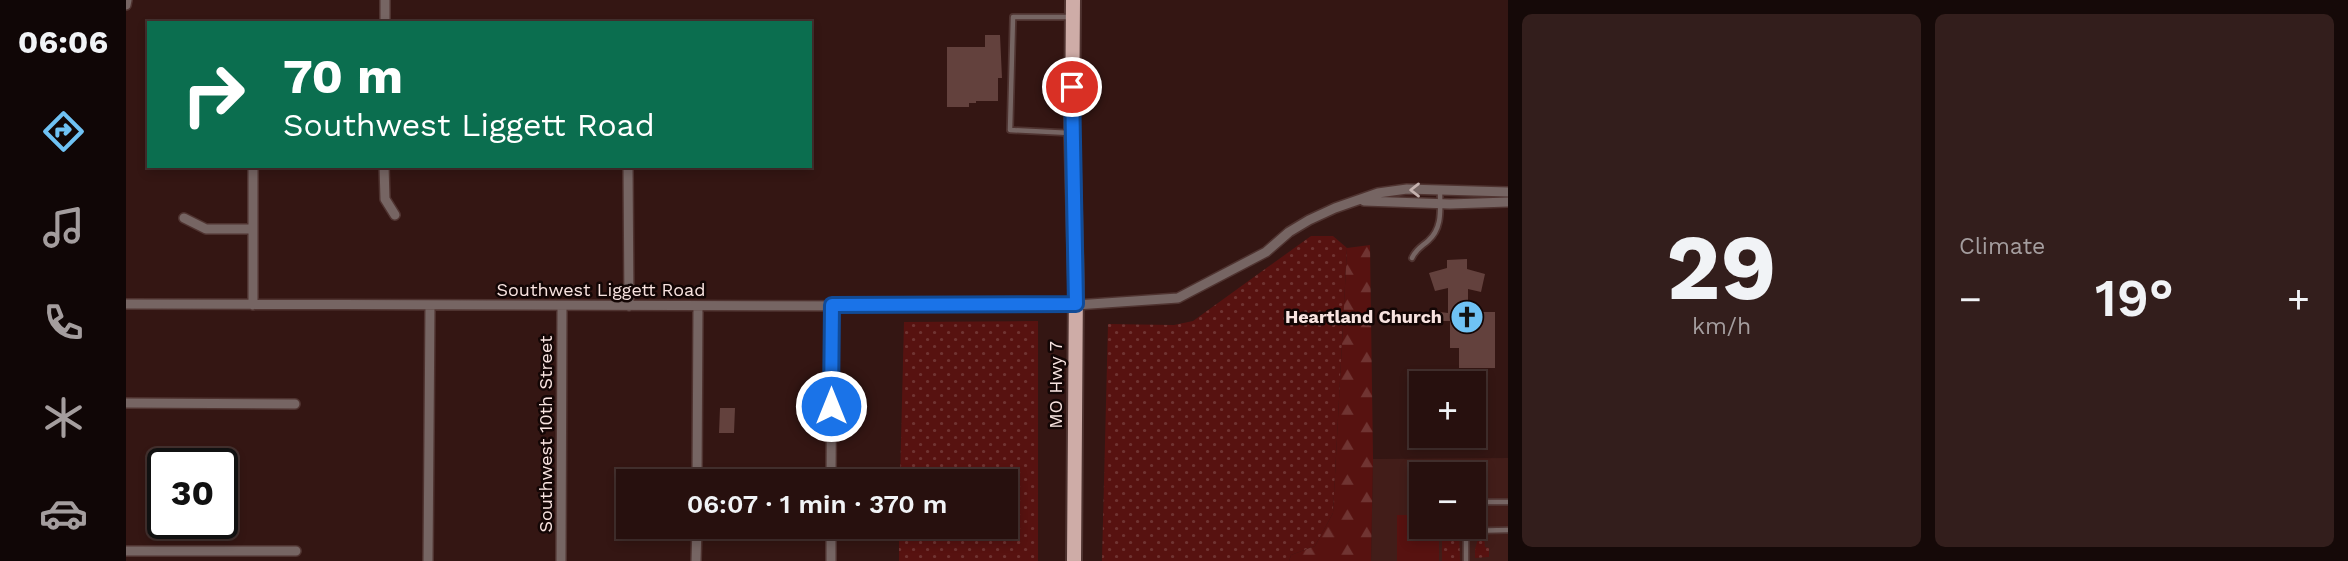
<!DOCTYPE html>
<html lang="en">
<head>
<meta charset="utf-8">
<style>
  :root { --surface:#27100e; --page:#331e1c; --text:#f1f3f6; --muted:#a49d9e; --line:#43302e; --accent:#6fc2f4 }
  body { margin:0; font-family:"Work Sans",sans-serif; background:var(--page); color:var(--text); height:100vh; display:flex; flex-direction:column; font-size:26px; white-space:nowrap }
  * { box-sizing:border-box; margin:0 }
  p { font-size:23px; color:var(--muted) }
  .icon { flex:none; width:38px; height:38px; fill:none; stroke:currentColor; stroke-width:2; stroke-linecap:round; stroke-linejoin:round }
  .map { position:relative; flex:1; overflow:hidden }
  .panel { display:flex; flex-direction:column; gap:14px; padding:14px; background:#150908; width:840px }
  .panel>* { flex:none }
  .banner { position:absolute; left:21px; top:21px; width:665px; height:147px; border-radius:0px; box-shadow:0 4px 10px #0003,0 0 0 2px var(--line); background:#0b6e4f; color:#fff; overflow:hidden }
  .tools { position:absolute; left:1283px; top:371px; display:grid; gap:14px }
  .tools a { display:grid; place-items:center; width:77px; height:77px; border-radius:0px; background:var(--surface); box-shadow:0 4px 10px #0003,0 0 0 2px var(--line); font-size:35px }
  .speed { position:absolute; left:21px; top:448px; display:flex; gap:14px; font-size:35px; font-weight:700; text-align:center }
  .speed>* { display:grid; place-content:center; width:91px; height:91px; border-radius:50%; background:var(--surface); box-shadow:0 4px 10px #0003,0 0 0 2px var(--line); line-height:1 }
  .speed .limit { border:4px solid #111; border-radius:10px; background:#fff; color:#111 }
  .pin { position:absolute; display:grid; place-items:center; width:60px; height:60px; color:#fff; margin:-30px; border:4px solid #fff; border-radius:50%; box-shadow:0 2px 7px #0007 }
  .me { position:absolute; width:77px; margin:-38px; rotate:0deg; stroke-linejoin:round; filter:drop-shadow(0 0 5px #0008) }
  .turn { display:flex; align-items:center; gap:24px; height:147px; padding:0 21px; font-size:32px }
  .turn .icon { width:91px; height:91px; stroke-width:2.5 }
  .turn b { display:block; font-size:49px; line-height:60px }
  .big { font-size:52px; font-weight:600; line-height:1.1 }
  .panel .tile { flex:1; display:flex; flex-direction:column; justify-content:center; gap:10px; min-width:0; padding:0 24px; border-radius:10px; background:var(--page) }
  .panel .dial { align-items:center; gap:0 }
  .dial b { font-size:91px; line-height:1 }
  .heat { display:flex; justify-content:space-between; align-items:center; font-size:38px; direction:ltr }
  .panel .tiles { flex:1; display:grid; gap:14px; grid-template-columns:repeat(2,1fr) }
  .trip { position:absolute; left:490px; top:469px; width:402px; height:70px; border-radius:0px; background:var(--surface); box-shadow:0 4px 10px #0003,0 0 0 2px var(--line); font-weight:600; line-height:70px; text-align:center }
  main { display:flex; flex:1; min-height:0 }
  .tab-bar { display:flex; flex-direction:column; width:126px; justify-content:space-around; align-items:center; background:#100606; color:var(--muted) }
  .tab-bar .icon { width:49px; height:49px }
  .tab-bar .on { color:var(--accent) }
  .tab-bar b { font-size:32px; color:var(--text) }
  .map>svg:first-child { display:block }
  .built { fill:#421d19; fill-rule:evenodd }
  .grass { fill:url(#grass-dots) }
  .forest { fill:url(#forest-firs) }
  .garden { fill:#571210 }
  .building { fill:#63413d }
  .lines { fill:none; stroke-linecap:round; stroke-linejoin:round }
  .lane-casing { stroke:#4f3330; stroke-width:8 }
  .street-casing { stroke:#4f3330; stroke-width:12 }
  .primary-casing { stroke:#4f3330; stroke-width:18 }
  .lane { stroke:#766563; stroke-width:4.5 }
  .street { stroke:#766563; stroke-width:9 }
  .primary { stroke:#ceaca7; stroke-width:14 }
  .oneway { stroke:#c4b1ae }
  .route-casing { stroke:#114b97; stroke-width:18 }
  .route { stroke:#1a73e8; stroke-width:12 }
  .labels { text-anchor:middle; stroke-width:5; stroke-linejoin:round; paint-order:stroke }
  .street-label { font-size:18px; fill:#f8e3e0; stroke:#130605 }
  .poi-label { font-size:18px; font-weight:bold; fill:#f8e3e0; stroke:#130605; text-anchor:end }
</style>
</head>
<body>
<main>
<nav class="tab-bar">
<b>06:06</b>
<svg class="icon on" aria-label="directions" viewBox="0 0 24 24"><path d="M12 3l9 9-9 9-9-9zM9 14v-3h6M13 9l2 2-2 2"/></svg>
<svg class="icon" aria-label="music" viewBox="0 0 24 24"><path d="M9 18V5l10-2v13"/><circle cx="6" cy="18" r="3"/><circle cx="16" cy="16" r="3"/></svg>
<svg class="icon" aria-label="phone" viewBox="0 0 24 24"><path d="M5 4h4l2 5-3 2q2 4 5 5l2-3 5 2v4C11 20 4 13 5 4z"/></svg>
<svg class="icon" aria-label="climate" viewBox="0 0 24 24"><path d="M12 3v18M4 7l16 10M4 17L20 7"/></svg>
<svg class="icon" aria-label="car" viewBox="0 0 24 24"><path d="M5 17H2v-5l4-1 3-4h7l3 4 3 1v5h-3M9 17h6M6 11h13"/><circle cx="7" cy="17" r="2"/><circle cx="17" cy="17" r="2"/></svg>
</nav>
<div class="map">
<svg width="1382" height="561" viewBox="0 0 1382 561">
  <defs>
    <pattern id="grass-dots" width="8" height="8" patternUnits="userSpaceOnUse" patternTransform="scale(1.75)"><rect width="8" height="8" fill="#571210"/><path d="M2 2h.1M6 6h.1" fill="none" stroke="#703432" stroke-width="1.8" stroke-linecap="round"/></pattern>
    <pattern id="forest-firs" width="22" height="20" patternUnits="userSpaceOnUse" patternTransform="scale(1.75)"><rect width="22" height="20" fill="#571210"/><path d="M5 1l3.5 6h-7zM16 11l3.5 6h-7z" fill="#703432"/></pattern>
  </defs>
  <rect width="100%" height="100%" fill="#341613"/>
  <path class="built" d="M1382,458V561H1245L1247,459ZM1295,474H1348V527H1295Z"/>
  <path class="grass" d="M1185,236H1207L1221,248L1207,513L1189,546L1165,555L1163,561H976L982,324L1048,325L1067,321Z
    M912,321V561H773V527H880V481H774L778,322Z
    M1316,527H1333L1334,561H1316Z
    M1358,537L1359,547L1363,548V557L1349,558V549L1352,539Z"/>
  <path class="forest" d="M1244,245L1247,459L1245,561H1163L1165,555L1189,546L1207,513L1221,248Z"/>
  <path class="garden" d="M1271,515H1295V527H1313V561H1271Z"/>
  <path class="building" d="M859,35H874L876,78H872V101H850V103H843V107H821V47H859Z
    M1341,259V269L1359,274L1355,292L1342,289V312H1369V368H1333V348H1324V321H1313L1314,312L1322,313V288L1309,291L1303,273L1321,268V260Z
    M594,408H609L608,433H593Z"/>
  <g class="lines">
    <defs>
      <path id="lane" d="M943,17H887L884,130L944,133
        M1286,258C1290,249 1295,247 1302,241C1317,228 1314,209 1314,191
        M1348,502H1382
        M1340,527V561
        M1340,531L1382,530"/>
      <path id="street" d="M0,5L1,0
        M259,23V0
        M127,166V305
        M258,166L259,199L269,215
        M502,166L503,306
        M1238,201L1324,204L1382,202
        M58,218L80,229H126
        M0,304L779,306L950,305L1052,298L1140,252L1163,232L1183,220L1209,208L1252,193L1281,189L1382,192
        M0,403L169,404
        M571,481L572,306
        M705,481L706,305
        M0,551H170
        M302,561L304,305
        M435,561L436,306
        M570,561L571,527
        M705,561V527"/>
      <path id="primary" d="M947,0L946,133L950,282L948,561"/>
    </defs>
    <use href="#lane" class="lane-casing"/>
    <use href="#street" class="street-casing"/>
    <use href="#primary" class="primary-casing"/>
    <use href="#lane" class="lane"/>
    <use href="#street" class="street"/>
    <use href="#primary" class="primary"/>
  </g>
  <defs><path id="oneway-chevron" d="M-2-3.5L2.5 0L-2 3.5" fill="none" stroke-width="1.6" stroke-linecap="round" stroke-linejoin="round" transform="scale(1.75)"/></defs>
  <use class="oneway" href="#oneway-chevron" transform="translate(1289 190) rotate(-180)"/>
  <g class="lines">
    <defs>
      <path id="route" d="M705,406L706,305L950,304L946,87"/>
    </defs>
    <use href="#route" class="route-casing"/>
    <use href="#route" class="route"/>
  </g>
  <defs>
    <symbol id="church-disc" viewBox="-11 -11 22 22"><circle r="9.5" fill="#6fc2f4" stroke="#130605"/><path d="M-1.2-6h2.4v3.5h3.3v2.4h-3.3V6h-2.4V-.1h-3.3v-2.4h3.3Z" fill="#111"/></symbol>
  </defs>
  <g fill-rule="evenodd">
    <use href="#church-disc" x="1322" y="298" width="38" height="38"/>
  </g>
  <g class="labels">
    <g class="street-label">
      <text x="475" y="296">Southwest Liggett Road</text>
      <text transform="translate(930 385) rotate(-90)" y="6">MO Hwy 7</text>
      <text transform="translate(420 434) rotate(-90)" y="6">Southwest 10th Street</text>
    </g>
    <g class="poi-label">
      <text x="1316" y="323">Heartland Church</text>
    </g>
  </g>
</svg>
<div class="tools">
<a>+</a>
<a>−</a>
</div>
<div class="speed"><div class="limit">30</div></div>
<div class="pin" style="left:946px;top:87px;background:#d93025"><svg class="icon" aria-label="arrive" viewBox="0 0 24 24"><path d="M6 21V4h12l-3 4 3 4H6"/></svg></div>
<svg class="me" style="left:705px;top:406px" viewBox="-20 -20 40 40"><circle r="17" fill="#1a73e8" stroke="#fff" stroke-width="3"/><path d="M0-11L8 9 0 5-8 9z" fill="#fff"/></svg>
<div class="trip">06:07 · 1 min · 370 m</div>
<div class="banner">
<div class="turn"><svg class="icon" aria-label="right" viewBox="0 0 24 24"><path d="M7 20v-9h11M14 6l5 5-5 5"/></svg><div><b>70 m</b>Southwest Liggett Road</div></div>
</div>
</div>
<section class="panel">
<div class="tiles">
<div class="tile dial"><b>29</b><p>km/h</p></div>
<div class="tile"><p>Climate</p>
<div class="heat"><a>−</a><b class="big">19°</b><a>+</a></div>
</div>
</div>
</section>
</main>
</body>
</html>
